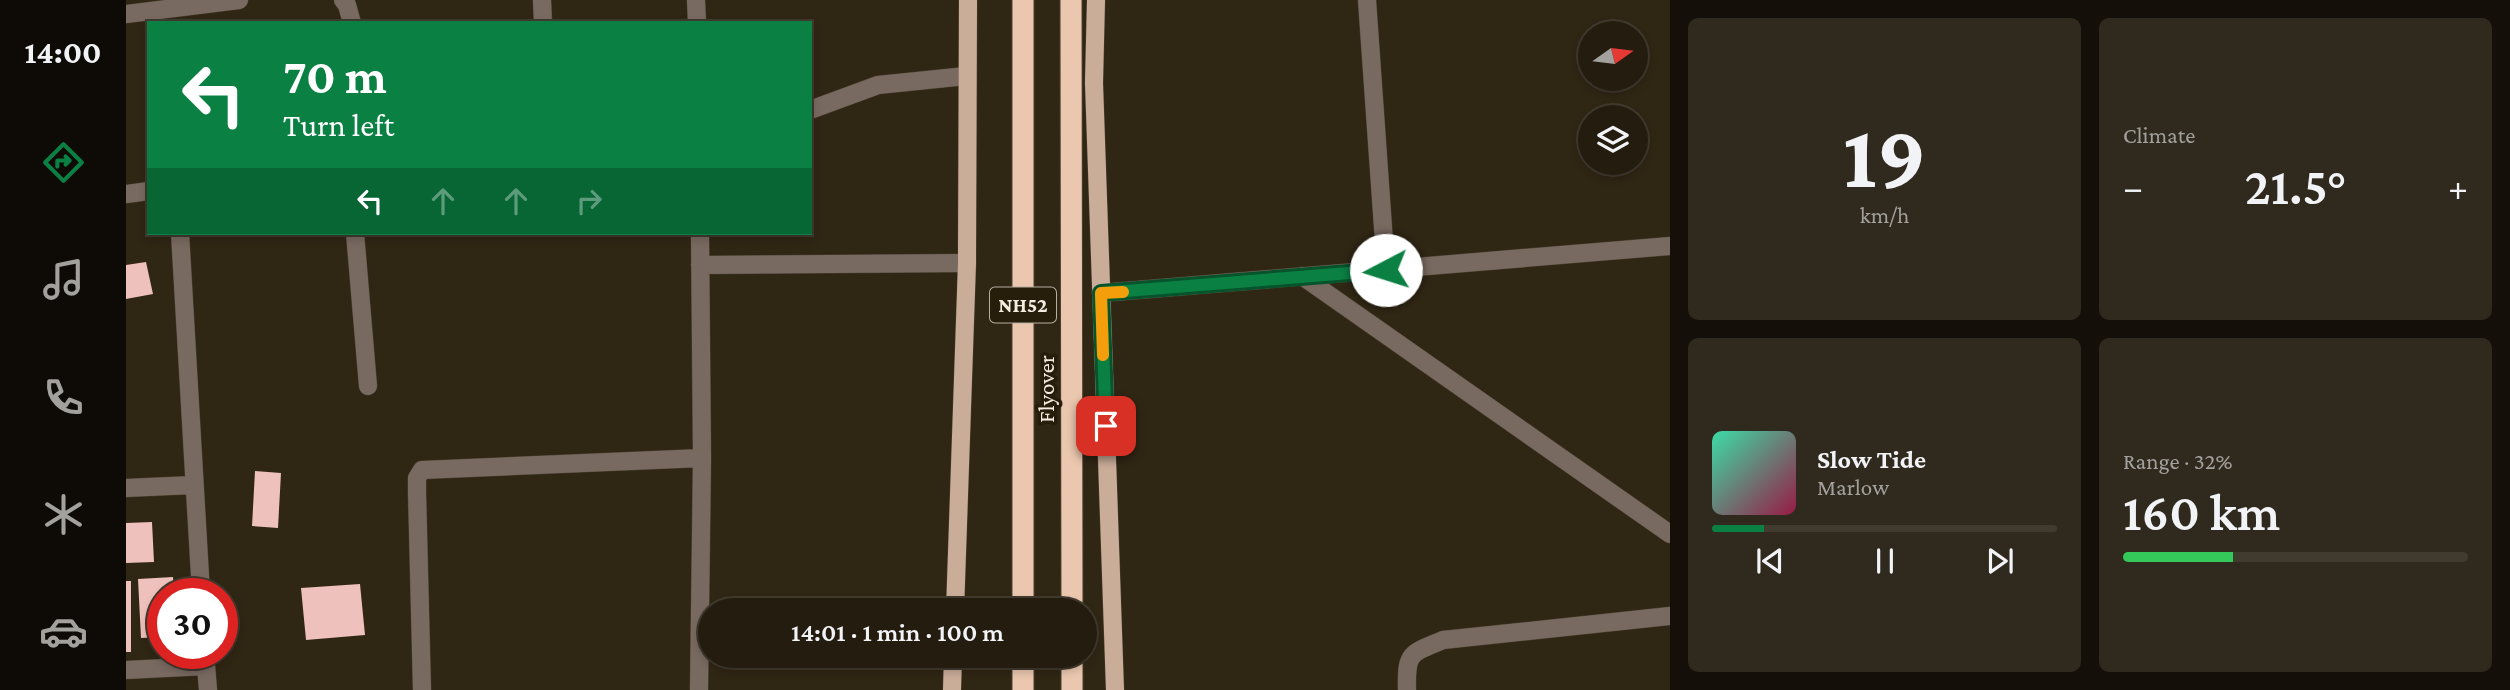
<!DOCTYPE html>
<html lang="en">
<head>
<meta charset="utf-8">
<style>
  :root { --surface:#241c0f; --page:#30291d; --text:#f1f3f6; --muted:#a3a19e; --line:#413a2f; --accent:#0b8043 }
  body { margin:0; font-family:"Crimson Pro",serif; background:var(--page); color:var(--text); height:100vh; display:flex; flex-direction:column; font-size:26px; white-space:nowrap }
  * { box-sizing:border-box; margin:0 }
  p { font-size:23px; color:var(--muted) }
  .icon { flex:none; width:38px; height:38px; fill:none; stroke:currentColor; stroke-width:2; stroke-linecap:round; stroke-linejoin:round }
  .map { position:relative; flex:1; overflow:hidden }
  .side { display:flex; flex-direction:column; gap:18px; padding:18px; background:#140f08; width:840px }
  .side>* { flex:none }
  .banner { position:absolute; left:21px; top:21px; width:665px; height:214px; border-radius:0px; box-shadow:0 4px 10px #0003,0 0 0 2px var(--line); background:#0b8043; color:#fff; overflow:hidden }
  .needle { width:46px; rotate:76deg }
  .tools { position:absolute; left:1452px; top:21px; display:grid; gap:14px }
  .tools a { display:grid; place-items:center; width:70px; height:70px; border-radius:50%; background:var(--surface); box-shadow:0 4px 10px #0003,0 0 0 2px var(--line); font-size:35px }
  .speed { position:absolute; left:21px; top:578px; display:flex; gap:14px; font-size:35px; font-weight:700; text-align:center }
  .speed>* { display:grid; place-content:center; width:91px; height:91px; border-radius:50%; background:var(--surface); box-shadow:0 4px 10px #0003,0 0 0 2px var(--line); line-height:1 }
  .speed .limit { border:10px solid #d22; background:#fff; color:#111 }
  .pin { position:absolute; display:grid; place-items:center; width:60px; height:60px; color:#fff; margin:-30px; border-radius:14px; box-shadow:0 4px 10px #0006 }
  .me { position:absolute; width:77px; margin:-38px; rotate:265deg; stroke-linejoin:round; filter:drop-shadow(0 0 5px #0008) }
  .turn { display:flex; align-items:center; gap:24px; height:147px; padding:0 21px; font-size:32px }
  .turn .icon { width:91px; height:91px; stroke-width:2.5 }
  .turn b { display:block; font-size:49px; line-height:60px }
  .lanes { display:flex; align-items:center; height:66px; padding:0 21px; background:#0003; justify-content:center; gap:35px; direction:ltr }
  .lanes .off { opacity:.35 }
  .big { font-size:52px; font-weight:600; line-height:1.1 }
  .side .tile { flex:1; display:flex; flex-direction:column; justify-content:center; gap:10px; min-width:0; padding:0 24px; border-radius:10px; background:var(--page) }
  .side .dial { align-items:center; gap:0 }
  .dial b { font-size:91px; line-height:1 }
  .song { display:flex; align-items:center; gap:21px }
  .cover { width:84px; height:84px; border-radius:10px; background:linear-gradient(135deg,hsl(160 70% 55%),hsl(340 70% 35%)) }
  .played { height:7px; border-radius:4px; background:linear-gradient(90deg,var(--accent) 15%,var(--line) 15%) }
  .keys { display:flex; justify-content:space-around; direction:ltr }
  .heat { display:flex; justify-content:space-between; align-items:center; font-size:38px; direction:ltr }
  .charge { height:10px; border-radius:5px; background:linear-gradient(90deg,#34c759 32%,var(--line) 0) }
  .side .tiles { flex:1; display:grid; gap:18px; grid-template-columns:repeat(2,1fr) }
  .trip { position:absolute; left:572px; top:598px; width:399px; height:70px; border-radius:35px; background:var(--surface); box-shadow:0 4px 10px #0003,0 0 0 2px var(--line); font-weight:600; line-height:70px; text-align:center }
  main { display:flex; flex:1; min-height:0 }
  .menu { display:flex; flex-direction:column; width:126px; justify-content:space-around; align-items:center; background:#0e0b06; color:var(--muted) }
  .menu .icon { width:49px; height:49px }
  .menu .active { color:var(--accent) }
  .menu b { font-size:32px; color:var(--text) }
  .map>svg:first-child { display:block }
  .building { fill:#eec1bc }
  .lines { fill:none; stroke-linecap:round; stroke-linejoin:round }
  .minor-casing { stroke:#4b4231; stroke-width:19 }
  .major-casing { stroke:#4b4231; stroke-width:19 }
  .highway-casing { stroke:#4b4231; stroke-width:23 }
  .minor { stroke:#796a61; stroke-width:18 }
  .major { stroke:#caad99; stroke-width:18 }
  .highway { stroke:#ebc7af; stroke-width:21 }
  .route-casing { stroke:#07532c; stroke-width:18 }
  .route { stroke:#0b8043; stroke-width:12 }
  .slow { stroke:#f59e0b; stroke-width:12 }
  .labels { text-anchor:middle; stroke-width:7; stroke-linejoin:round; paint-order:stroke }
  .shield { fill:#271d0b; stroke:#b6aea1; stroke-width:2 }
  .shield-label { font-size:21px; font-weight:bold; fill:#f3ece1 }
  .street-label { font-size:23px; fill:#f3ece1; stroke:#271d0b }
</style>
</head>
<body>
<main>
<nav class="menu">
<b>14:00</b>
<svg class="icon active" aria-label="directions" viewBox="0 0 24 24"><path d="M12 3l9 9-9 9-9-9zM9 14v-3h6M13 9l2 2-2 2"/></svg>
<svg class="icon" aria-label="music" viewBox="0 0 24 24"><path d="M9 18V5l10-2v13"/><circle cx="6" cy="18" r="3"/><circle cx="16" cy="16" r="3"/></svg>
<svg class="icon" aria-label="phone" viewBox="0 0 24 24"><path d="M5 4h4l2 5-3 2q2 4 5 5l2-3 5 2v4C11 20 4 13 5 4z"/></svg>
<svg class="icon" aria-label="climate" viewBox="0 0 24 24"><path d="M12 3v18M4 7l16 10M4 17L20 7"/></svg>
<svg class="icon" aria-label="car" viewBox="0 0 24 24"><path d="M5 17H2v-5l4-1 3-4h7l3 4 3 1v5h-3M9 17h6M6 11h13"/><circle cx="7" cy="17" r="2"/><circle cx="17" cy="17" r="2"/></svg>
</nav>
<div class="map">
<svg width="1544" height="690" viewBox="0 0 1544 690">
  <rect width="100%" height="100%" fill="#302614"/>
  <path class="building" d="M20,262L27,294L0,299V265Z
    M129,471L155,473L152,528L126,526Z
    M26,522L28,562L0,563V523Z
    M47,577L48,593H37V637L15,638L12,579Z
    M0,581H5V652H0Z
    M234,584L239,635L180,640L175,588Z"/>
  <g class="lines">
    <defs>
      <path id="minor" d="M217,0L221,5L226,23
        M416,0L417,23
        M570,0L571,23
        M1241,0L1260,270
        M0,14L113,0
        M684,110L752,85L840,76
        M0,194L23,191
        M54,233L75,593
        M229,233L242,386
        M574,265L841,263
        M1176,276L1544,534
        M975,293L1544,246
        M0,488L67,485
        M79,653L82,690
        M0,670L80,666
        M296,690L291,492V478L296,470L576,458
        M573,690L576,458L574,233
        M1281,690C1280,652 1284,654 1317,640L1544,616"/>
      <path id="major" d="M970,0L968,83L989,690
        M829,611L841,263L842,0
        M826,690L827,656"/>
      <path id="highway" d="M945,0L946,611
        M897,611V0
        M897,656V690
        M946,656V690"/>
    </defs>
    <use href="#minor" class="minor-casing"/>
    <use href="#major" class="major-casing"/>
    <use href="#highway" class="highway-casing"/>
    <use href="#minor" class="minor"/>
    <use href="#major" class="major"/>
    <use href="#highway" class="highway"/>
  </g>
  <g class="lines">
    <defs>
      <path id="route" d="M980,426L975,293L1260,270"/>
    </defs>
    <use href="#route" class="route-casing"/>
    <use href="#route" class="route"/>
    <path class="slow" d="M977,355L975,293L997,292"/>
  </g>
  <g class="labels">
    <rect class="shield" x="864" y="287.5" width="66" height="35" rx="5"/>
    <g class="shield-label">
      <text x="897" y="312">NH52</text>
    </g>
    <g class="street-label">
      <text transform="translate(920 389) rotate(-90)" y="8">Flyover</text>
    </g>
  </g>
</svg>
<div class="tools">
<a><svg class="needle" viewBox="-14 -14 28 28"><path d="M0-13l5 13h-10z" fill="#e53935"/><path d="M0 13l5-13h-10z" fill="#a3a19e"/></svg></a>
<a><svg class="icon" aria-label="layers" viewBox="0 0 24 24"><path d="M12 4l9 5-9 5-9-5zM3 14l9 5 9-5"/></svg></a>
</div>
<div class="speed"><div class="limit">30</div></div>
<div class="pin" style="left:980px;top:426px;background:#d93025"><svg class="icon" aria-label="arrive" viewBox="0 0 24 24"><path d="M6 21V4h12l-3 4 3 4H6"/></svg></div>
<svg class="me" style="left:1260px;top:270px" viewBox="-20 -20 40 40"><circle r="19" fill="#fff"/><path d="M0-13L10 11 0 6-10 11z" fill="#0b8043"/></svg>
<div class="trip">14:01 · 1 min · 100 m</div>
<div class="banner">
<div class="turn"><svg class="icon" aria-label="left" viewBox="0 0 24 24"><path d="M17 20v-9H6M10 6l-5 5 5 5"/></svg><div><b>70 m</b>Turn left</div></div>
<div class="lanes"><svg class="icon" aria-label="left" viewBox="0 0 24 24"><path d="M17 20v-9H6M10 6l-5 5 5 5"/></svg><svg class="icon off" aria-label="ahead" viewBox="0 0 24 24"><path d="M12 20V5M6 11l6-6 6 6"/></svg><svg class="icon off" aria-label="ahead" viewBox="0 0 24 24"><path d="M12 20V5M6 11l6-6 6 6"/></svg><svg class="icon off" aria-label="right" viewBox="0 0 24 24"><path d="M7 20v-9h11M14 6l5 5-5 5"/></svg></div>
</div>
</div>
<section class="side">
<div class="tiles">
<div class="tile dial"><b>19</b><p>km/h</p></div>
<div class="tile"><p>Climate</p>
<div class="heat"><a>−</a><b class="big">21.5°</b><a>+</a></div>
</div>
<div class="tile">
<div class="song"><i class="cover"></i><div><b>Slow Tide</b><p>Marlow</p></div></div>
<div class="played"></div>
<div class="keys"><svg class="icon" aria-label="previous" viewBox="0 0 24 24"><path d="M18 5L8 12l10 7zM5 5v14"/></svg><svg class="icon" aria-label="pause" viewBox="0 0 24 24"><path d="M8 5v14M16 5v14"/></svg><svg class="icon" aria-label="next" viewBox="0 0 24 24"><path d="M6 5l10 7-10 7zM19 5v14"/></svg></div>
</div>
<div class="tile"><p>Range · 32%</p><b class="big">160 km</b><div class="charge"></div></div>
</div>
</section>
</main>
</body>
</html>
